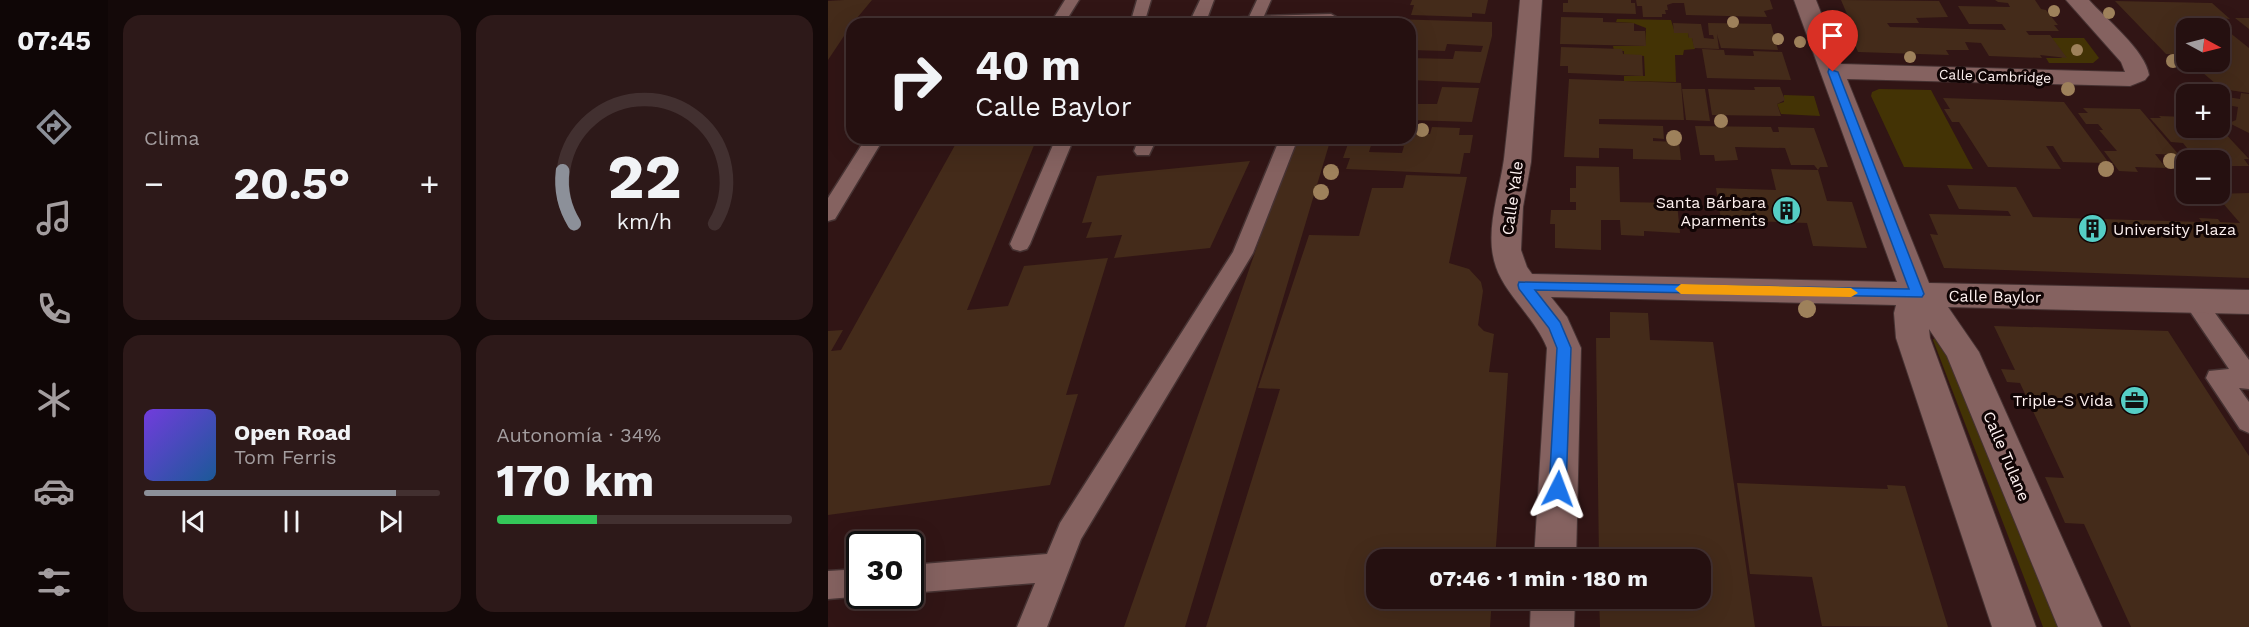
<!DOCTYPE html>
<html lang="es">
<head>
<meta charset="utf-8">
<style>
  :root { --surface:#251010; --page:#2d1919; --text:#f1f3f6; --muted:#a39d9f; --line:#423030; --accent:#8c9099 }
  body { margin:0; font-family:"Work Sans",sans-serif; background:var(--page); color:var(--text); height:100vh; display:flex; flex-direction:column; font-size:22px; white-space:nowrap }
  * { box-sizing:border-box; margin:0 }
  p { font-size:20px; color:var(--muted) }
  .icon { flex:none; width:33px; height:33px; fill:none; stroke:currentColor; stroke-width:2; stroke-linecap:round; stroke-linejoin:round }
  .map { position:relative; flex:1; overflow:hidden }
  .details { display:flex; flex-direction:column; gap:15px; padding:15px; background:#140909; width:720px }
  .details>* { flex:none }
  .guide { position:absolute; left:18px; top:18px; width:570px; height:126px; border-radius:18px; box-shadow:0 6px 24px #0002,0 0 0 2px var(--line); background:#251010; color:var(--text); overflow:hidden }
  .needle { width:39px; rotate:97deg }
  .controls { position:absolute; left:1348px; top:18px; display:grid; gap:12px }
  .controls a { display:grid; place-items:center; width:54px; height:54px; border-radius:12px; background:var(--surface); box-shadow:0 6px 24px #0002,0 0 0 2px var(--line); font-size:30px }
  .speed { position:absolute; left:18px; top:531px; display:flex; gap:12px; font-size:30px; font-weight:700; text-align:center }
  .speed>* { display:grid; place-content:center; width:78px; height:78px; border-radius:50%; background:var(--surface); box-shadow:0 6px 24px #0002,0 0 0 2px var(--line); line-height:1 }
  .speed .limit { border:3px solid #111; border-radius:9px; background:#fff; color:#111 }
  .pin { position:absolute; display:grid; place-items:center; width:51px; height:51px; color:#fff; margin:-62px -26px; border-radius:50% 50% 50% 0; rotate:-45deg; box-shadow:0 0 6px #0007 }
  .pin .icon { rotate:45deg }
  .me { position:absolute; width:66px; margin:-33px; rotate:3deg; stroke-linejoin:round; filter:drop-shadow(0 0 4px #0008) }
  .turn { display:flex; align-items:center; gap:21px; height:126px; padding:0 30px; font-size:27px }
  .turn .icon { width:78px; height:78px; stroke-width:2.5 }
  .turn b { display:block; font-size:42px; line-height:51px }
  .big { font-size:45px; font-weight:700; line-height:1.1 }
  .details .card { flex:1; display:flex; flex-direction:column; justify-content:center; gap:9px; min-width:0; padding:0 21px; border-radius:18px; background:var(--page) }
  .details .dial { align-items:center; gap:0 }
  .dial svg { height:156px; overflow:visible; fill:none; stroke:var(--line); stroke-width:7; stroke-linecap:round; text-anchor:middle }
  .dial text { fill:var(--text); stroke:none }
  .song { display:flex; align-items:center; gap:18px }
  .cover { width:72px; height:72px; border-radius:9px; background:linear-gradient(135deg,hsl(260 70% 55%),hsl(210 70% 35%)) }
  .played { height:6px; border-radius:3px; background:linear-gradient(90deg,var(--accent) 85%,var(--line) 85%) }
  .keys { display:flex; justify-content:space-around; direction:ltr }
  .heat { display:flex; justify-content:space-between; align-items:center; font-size:33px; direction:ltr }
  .charge { height:9px; border-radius:4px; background:linear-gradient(90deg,#34c759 34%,var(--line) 0) }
  .details .tiles { flex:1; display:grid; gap:15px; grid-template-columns:repeat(2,1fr) }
  .trip { position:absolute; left:538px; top:549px; width:345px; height:60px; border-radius:18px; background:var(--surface); box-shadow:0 6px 24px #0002,0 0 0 2px var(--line); font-weight:700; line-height:60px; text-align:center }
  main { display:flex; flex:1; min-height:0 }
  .dock { display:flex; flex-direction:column; width:108px; justify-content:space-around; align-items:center; background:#0f0606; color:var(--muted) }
  .dock .icon { width:42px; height:42px }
  .dock .current { color:var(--accent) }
  .dock b { font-size:27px; color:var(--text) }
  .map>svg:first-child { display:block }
  .green { fill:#433305 }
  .building { fill:#442b1a }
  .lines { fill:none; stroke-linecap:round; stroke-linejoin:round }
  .lane-casing { stroke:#463232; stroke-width:3 }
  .street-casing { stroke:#463232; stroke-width:2 }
  .lane { fill:#856260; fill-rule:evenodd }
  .street { fill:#856260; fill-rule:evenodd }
  .tree { fill:#9e815b }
  .route { fill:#1a73e8; stroke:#114b97; stroke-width:1.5 }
  .slow { fill:#f59e0b }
  .labels { text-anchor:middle; stroke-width:6; stroke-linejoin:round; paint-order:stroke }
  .far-street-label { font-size:14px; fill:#fef1f0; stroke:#110505 }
  .street-label { font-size:16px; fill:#fef1f0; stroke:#110505 }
  .poi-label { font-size:16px; fill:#fef1f0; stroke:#110505; text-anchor:end }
</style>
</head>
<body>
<main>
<nav class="dock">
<b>07:45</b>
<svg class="icon current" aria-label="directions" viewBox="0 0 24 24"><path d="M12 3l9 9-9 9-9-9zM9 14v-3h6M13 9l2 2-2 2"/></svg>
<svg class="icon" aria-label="music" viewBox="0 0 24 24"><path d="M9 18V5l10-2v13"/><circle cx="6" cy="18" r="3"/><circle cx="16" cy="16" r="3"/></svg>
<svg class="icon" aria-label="phone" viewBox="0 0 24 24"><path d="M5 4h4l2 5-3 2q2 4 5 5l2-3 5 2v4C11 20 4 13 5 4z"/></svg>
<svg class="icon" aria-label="climate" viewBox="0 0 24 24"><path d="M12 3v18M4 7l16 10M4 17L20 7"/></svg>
<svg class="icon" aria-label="car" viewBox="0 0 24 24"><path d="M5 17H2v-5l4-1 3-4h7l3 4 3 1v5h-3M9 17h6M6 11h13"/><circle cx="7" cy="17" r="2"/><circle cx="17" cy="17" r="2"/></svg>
<svg class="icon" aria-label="filters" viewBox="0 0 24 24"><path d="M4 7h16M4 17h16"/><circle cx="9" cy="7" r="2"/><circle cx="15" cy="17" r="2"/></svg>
</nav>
<section class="details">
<div class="tiles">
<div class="card"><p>Clima</p>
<div class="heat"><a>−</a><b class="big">20.5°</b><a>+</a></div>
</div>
<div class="card dial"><svg viewBox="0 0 100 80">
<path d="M14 69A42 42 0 1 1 86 69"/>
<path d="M14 69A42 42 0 0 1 8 42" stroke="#8c9099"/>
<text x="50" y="56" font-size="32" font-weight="700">22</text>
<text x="50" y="72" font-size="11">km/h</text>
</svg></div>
<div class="card">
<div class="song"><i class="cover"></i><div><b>Open Road</b><p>Tom Ferris</p></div></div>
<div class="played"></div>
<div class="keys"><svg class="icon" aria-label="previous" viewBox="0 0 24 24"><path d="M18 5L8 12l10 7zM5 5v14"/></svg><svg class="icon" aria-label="pause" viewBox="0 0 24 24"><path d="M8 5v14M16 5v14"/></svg><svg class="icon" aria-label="next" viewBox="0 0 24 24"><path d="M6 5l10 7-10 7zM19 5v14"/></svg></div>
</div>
<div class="card"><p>Autonomía · 34%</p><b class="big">170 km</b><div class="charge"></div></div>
</div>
</section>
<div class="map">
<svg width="1421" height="627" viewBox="0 0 1421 627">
  <rect width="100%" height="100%" fill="#311515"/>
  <path class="green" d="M789,19L843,20L847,33H860L861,38H864L867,49L856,50L855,55H847L848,82L796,81V76H817L816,56L796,55V51H786L785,46H817L818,28L805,23L788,22Z
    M1219,38H1256L1271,58L1265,63H1221L1218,58H1234Z
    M1051,89L1103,90L1145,169L1076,167L1043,96L1044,92Z
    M956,95L986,96L992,116L953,114L949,104L956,102Z
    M1107,337H1111L1230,627H1215L1105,340Z"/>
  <path class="building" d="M16,0H44L24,24L0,60V1Z
    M584,0H660L657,14L644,13V17L583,15L586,5H582Z
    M740,0H803V3H807L808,14L735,12V3H740Z
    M808,0H942L945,9L936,11L939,17L858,15L856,3H845L839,5L840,10H837L838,14H834V17H815L814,6H809Z
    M1013,0L1111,1L1120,17L1088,18L1091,23H1059L1062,27L1178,30L1174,24H1141L1130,6L1182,7L1180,3L1170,2L1167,0H1207L1213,9L1218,10L1230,25H1226L1231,31H1198L1201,35H1222L1239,58L1212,55L1214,58L1161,56L1153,43L1137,42L1141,50H1118L1121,55L1030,52L1019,26H1024Z
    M1287,1L1384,3L1402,19L1393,18L1404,28H1396L1421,48V93L1394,89L1362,62H1392V28H1359V60L1347,59L1343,54H1338Z
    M733,17L775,18V22L806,23V31H817L818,46L732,44Z
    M1407,18H1421V29Z
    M562,19L664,22V36L652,83L582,80V58L625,59L627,51L653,52L655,46L619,44L617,51L582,50V24H561Z
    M845,23L873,24L876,38L886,39L885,35H881L880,23L943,24L950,50L893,48L889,34L891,49L866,48L864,38H861L860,33H846Z
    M733,47L794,49L795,54L814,55L815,76L740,73V66H732Z
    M874,49L896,50L897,55L926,56L925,51L954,52L963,80L879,78Z
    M741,79L853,83L856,120L771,119V124L835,126L836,139L825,138V141L851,142L853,160L805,159V149L771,148V158L736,157Z
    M614,87L651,88L644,122L582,120V104H609Z
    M926,87H952L957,100L949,104L953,116L884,115L880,89L927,90Z
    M854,89H877L882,121L858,120Z
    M1413,93L1421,94V133L1401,123L1408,120L1410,107L1399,105V97L1412,99Z
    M1115,98L1236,102L1281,163L1235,162L1225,146H1218L1233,169L1160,167L1131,122H1124L1116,109H1122Z
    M1255,108L1312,109L1351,155L1327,154L1338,168L1307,167L1310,172L1291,171L1276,151H1289L1271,130H1275L1270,124H1258L1250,113H1260Z
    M1331,116L1359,117V128H1392V124L1396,129H1393L1421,159H1416L1421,166H1392V160H1363L1356,152L1363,153L1355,143L1343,142L1322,118H1333Z
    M867,126L943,127L945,132H951L950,127L986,128L1000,167H992L990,170L986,165H963L957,148L907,147L910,160L887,161L886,155H872Z
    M604,127L632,128L631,135H645L642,153H636L632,174L518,169L522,158H515L521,141L544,142L541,152L574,153L576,146H562L564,138H582V133L602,134Z
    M131,138H209L139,310L180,306L196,266L280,258L238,395L250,394L222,485L0,515V331L15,330L3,351L13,350Z
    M467,138H503L357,627H296Z
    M422,161L382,248L286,258L294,235L258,238L264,222L254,223L269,176Z
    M748,166L791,167L792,202L849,203L852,233L816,231V236L793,235L792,220H773V250L727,248V224H722L723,210H748V202H742V188H748Z
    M943,169L990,170L999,201L1024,202L1039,248L985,246L979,223L893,220L888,188L948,190Z
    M578,175L639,177L621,263L641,269L653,282L655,291L650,325L656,331L666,334L661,372L680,373L678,404L667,560H549V598H664L662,627H378L452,389L430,388L481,235L531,236L544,188H575Z
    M1119,185L1188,187L1205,217L1374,222L1371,218L1390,219L1392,222L1412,223L1387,194L1421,193V278L1116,268L1102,234L1110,235L1101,214L1183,216L1180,211L1131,209Z
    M782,312L820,313L822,340L885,342L927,627H772L771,598H873V560H771L768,338H782Z
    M1166,326L1340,331L1421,456V627H1303L1256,524L1237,523L1217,477L1236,478L1192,383L1179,382L1173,369L1187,370Z
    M909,483L1060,489L1059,485L1077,486L1120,627L994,626L984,577L922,574Z"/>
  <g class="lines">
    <defs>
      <path id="lane" d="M237,0H251L236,24H222Z
        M309,0H323L316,24H302Z
        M372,0H386L379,19L421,17L429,0H443L436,16L503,14L510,18L508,24H353L355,21L363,19Z
        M38,138H56L7,219L0,221V198Z
        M228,138H246L202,244L199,249L192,251L185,249L182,244Z
        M311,138H329L321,155H309L306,151Z
        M452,138H470L425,253L253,539L219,627H189L207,583L82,593V565L219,554L232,523L405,252Z
        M1366,293L1374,295L1421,360V389L1411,388L1421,402V433L1412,429L1378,378L1381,371L1401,369L1355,301L1358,295Z
        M32,569V596H37L0,599V571Z"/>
      <path id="street" d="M692,0H714L703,162L695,207L693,250L699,267L704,274L1069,282L966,0H988L1013,64L1297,72L1293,62L1238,0H1261C1277,18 1318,51 1321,75L1317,80L1302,86L1019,79L1101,283L1421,290V314L1120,307L1151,352L1274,627H1230L1119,356L1101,329L1102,338L1208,627H1164L1068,338L1066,313L1068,305L723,297L739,317L753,348L748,560H706L719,348C707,318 677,294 668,267C656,233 671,194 676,159C682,106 687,53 692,0Z
        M703,598H747L746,627H702Z"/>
    </defs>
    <use href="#lane" class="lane-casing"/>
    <use href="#street" class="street-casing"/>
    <use href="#lane" class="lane"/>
    <use href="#street" class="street"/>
  </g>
  <g class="tree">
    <circle cx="1226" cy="11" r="6"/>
    <circle cx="1281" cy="13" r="6"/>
    <circle cx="905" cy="22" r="6"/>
    <circle cx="950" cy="39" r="6"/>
    <circle cx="972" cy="42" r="6"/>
    <circle cx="1249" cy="50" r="6"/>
    <circle cx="1082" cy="57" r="6"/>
    <circle cx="1345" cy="61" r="7"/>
    <circle cx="1240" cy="89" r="7"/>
    <circle cx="893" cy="121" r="7"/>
    <circle cx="594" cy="130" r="7"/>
    <circle cx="846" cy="138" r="8"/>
    <circle cx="1343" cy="161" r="8"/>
    <circle cx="1278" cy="169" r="8"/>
    <circle cx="503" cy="172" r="8"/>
    <circle cx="493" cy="192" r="8"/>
    <circle cx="979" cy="309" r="9"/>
  </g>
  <path class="route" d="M1001,69L1010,72L1096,294L1094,297L707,290L732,322L743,348L738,489L735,494L730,496L724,494L721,489L729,348L721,328L691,289L690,285L691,282L1081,289L1000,72Z"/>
  <path class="slow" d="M853,284L1023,288L1030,293L1023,297L853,294L847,289Z"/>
  <defs>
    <symbol id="building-disc" viewBox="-11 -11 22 22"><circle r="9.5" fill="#55cec5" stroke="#110505"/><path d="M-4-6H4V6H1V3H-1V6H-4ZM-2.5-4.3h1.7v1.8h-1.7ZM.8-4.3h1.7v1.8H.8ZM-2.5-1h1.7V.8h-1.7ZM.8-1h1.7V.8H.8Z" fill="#111"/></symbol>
    <symbol id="office-disc" viewBox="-11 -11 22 22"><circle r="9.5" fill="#55cec5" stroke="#110505"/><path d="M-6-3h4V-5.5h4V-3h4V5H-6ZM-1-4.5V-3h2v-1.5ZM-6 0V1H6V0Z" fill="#111"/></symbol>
  </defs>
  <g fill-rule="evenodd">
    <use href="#building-disc" x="942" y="194" width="33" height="33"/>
    <use href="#building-disc" x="1248" y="212" width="33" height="33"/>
    <use href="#office-disc" x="1290" y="384" width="33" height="33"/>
  </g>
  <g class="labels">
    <g class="far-street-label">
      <text transform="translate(1167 76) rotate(2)" y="5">Calle Cambridge</text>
    </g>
    <g class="street-label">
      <text transform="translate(684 198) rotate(-82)" y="6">Calle Yale</text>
      <text transform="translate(1167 296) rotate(1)" y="6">Calle Baylor</text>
      <text transform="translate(1179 456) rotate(67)" y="6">Calle Tulane</text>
    </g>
    <g class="poi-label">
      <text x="938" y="208">Santa Bárbara<tspan x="938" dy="18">Aparments</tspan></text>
      <text x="1285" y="235" text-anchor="start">University Plaza</text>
      <text x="1285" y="406">Triple-S Vida</text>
    </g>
  </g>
</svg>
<div class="controls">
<a><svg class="needle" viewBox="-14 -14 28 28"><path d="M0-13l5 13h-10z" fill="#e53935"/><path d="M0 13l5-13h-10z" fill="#a39d9f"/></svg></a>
<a>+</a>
<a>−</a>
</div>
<div class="speed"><div class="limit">30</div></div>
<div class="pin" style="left:1005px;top:72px;background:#d93025"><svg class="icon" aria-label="arrive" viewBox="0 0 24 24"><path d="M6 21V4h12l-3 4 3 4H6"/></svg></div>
<svg class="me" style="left:730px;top:489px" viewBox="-20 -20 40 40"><path d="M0-17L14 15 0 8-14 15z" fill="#1a73e8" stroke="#fff" stroke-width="4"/></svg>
<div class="trip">07:46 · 1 min · 180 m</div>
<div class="guide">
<div class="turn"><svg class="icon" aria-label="right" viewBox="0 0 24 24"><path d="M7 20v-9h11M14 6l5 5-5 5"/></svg><div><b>40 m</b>Calle Baylor</div></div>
</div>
</div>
</main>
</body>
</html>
